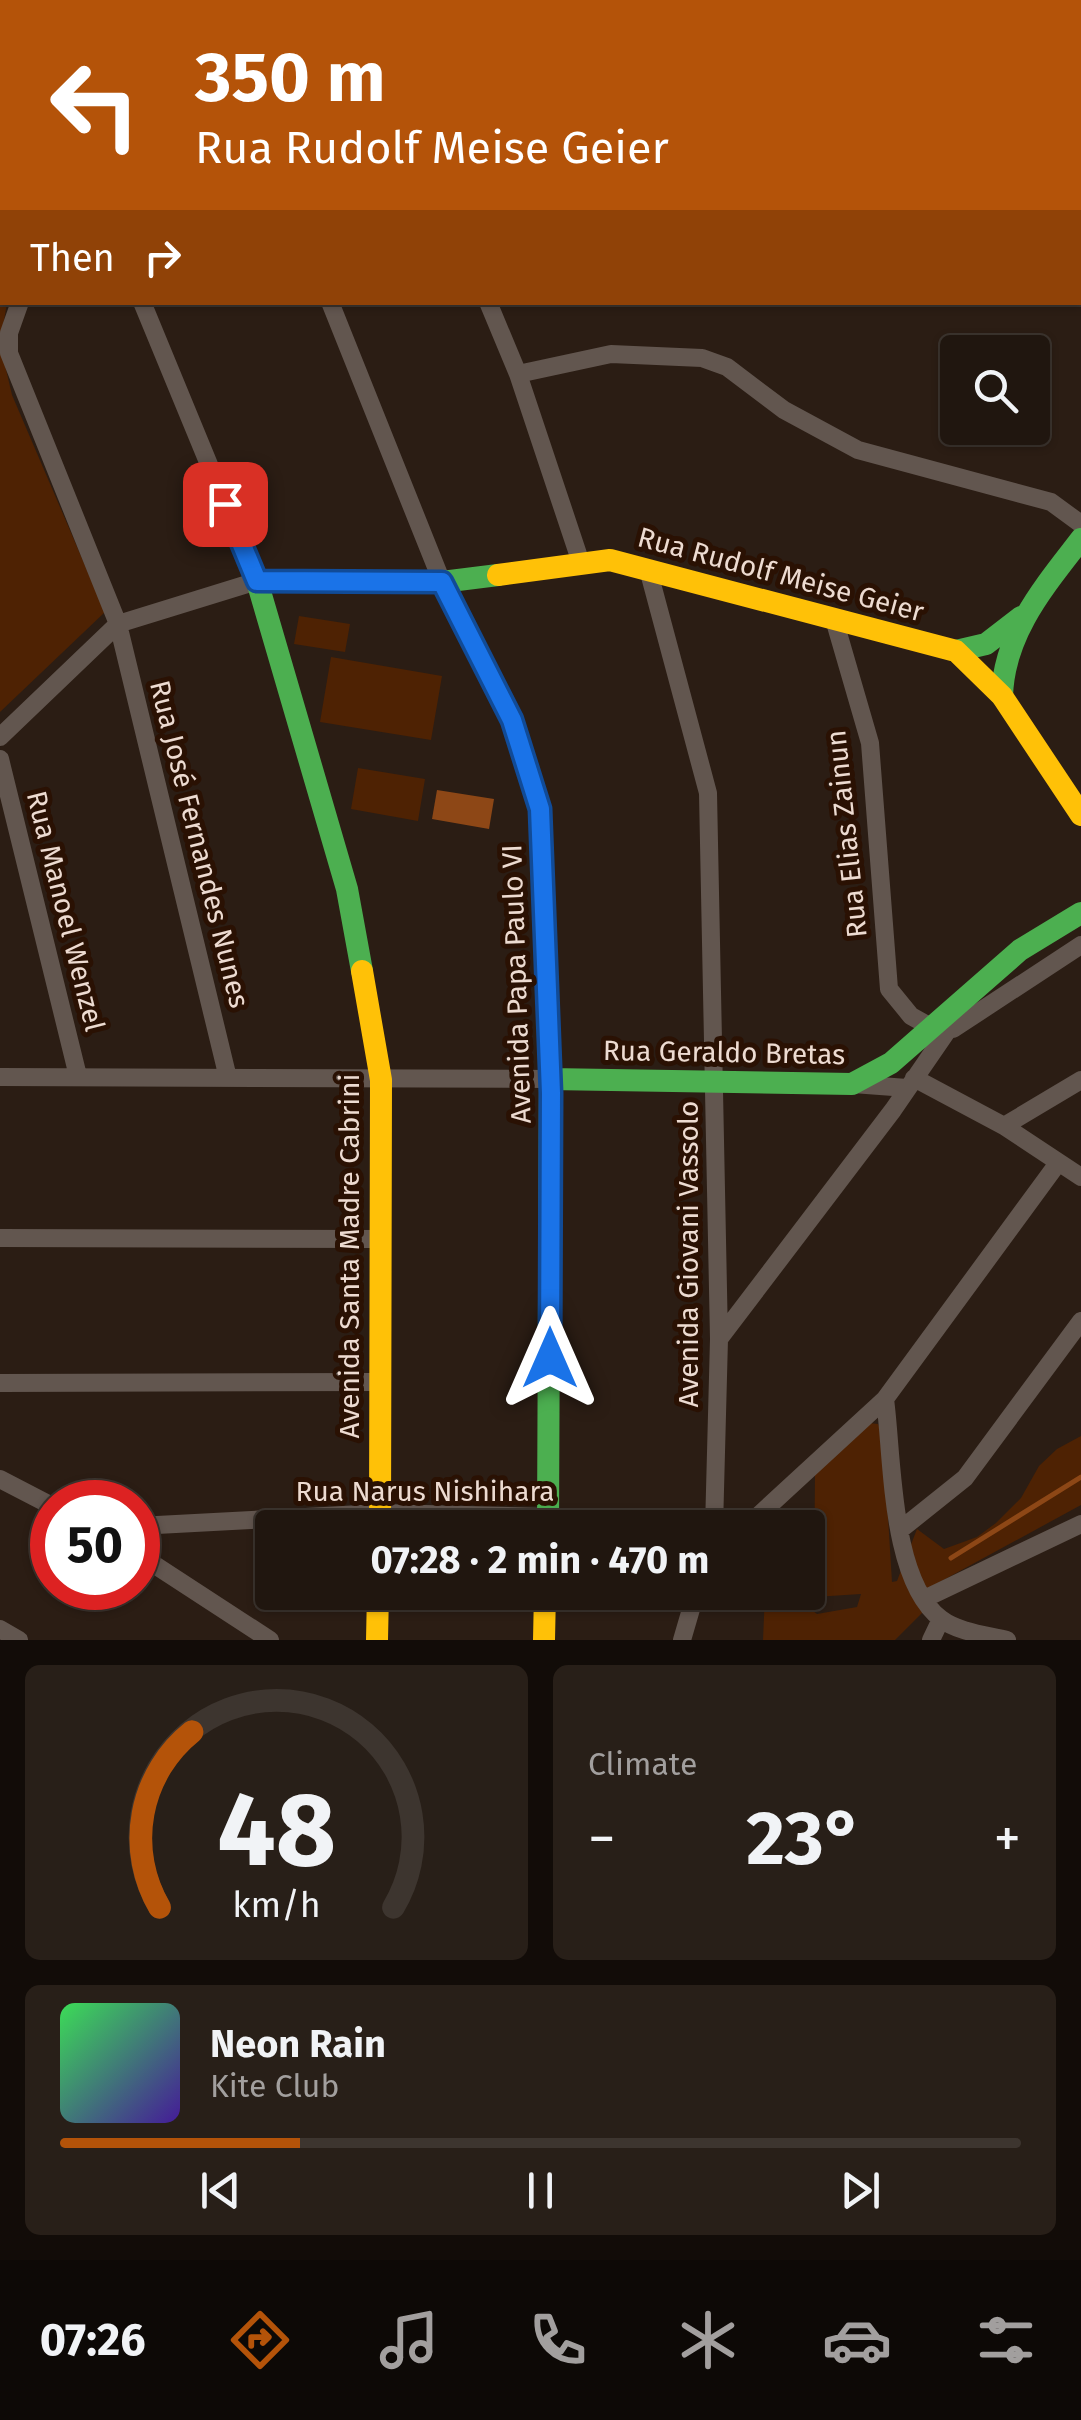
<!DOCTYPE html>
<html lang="en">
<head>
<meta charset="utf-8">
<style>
  :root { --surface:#20160f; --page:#281f18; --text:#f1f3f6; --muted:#a29f9e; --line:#3d352f; --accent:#b45309 }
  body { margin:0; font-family:"Fira Sans",sans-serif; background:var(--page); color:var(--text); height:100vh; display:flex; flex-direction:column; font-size:38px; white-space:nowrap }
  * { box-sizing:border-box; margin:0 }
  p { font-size:32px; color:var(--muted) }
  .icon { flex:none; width:55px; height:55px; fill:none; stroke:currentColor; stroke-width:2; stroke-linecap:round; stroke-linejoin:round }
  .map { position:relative; height:1640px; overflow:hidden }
  .drawer { display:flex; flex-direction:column; gap:25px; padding:25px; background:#120c08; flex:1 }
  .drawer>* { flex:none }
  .hud { position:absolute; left:0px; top:0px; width:1082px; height:305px; box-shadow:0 2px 8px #0004,0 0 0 2px var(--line); background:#b45309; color:#fff; overflow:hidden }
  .buttons { position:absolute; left:940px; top:335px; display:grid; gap:20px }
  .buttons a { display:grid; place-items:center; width:110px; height:110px; border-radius:10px; background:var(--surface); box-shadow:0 2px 8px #0004,0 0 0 2px var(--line); font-size:50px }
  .speed { position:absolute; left:30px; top:1480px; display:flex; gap:20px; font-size:50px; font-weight:700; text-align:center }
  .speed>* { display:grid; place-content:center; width:130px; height:130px; border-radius:50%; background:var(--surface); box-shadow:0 2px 8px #0004,0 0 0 2px var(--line); line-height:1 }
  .speed .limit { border:15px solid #d22; background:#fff; color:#111 }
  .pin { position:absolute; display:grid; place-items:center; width:85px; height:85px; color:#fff; margin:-42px; border-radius:20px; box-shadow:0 5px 15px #0006 }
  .me { position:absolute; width:110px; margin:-55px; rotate:0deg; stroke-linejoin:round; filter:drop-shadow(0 0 8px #0008) }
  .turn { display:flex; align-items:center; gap:35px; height:210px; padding:0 30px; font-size:45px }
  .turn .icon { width:130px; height:130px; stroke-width:2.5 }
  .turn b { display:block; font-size:70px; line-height:85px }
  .then { display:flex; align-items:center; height:95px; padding:0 30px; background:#0003; gap:20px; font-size:38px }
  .big { font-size:75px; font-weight:700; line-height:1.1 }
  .drawer .card { flex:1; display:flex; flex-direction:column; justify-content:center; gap:15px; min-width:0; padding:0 35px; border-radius:15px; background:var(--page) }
  .drawer .dial { align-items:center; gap:0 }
  .dial svg { height:260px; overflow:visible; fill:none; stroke:var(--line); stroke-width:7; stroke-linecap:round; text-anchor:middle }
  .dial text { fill:var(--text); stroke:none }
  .song { display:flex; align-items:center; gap:30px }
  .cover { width:120px; height:120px; border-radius:15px; background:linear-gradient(135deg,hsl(130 70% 55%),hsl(260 70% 35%)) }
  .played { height:10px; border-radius:5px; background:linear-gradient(90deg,var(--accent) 25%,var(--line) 25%) }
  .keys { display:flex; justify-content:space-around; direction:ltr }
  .heat { display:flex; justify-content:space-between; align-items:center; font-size:55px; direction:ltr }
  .drawer .tiles { flex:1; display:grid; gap:25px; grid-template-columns:1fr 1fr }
  .card:last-child { grid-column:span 2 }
  .trip { position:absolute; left:255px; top:1510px; width:570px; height:100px; border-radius:10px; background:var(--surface); box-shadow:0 2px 8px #0004,0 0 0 2px var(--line); font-weight:700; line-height:100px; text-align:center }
  .dock { display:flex; height:160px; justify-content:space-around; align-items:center; background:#0d0906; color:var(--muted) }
  .dock .icon { width:70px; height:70px }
  .dock .on { color:var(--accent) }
  .dock b { font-size:45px; color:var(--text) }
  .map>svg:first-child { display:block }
  .green { fill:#4e2203 }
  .water { fill:#8d4716 }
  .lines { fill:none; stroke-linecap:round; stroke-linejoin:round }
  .stream { stroke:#8d4716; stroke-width:5 }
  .street { stroke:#62564f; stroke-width:18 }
  .fast { stroke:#4caf50; stroke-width:22 }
  .slow { stroke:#ffc107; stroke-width:22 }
  .jam { stroke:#c62828; stroke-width:22 }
  .route-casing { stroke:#114b97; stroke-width:25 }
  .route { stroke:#1a73e8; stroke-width:18 }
  .labels { text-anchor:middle; stroke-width:10; stroke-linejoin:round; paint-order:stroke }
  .street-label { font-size:28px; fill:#eddbd1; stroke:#2a1103 }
</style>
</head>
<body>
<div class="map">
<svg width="1081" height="1640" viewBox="0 0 1081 1640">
  <rect width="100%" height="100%" fill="#2b1d14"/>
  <path class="green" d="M0,0H97L2,2V302L7,303L0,344L12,395L105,612L0,712Z
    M299,616L350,624L345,652L294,644Z
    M331,657L442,676L431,740L320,722Z
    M358,768L425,779L418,821L351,809Z
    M869,1423L878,1424L883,1436L892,1582L897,1581L917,1529L944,1549L977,1537L996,1523L1021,1498L1039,1466L1057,1449L1081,1436V1505L925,1590L927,1608L895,1640H763L765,1593H798L799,1601L817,1614L857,1607L861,1594L814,1597L815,1472Z"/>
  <path class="water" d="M437,790L494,799L489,829L432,819Z"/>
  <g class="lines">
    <path class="stream" d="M951,1558L1081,1477"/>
    <path class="street" d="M209,0L210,2
      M339,0L342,2
      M153,2L157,0
      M20,302L9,333V353L118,624L228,1078
      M330,302L442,582
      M488,302L518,374L581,563
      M518,374L611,354L702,358L727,367L784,410L858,450L1051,502L1081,524
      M648,569L708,793L719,1339L714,1528
      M834,619L870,743L889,989L911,1016L931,1027
      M0,737L118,624L257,581L142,302
      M0,759L78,1076
      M953,1029L1081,945
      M0,1077L550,1079
      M914,1078L1004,1126L1081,1177
      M853,1084L907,1088
      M1004,1126L1081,1080
      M0,1238L382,1239
      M719,1339L893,1110L959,1014
      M0,1383L380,1382
      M885,1399C893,1459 890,1580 941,1619C958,1632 986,1635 1007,1640
      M0,1479L52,1506
      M138,1526L380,1513L549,1517L712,1528
      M745,1528L885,1399L1058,1163
      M900,1530L965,1478L1081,1321
      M138,1554L270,1640
      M924,1599L1081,1524
      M0,1629L19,1640
      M682,1640L696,1592
      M931,1640L941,1619"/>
    <path class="fast" d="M1080,16L1081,14
      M1080,246L1081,248
      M956,651L986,644L1021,617
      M1002,696C1004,633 1044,587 1081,539
      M362,971L347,889L257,581L442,582L498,575
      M550,1079L852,1084L891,1063L1020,950L1081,913
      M548,1528L550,1068"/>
    <path class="slow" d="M498,575L610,560L956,651L1002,696L1081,815
      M362,971L381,1080L380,1528
      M377,1640L378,1592
      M544,1640L545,1592"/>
    <path class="jam" d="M442,582L512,721L540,809L550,1068"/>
  </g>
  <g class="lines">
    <defs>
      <path id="route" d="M225,504L257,581L442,582L512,720L540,809L551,1093L550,1358"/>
    </defs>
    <use href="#route" class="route-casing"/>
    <use href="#route" class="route"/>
  </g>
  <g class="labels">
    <g class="street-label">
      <text transform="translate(781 574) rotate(15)" y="10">Rua Rudolf Meise Geier</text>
      <text transform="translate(846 834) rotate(-96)" y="10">Rua Elias Zainun</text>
      <text transform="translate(200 844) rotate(76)" y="10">Rua José Fernandes Nunes</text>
      <text transform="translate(66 911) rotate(76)" y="10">Rua Manoel Wenzel</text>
      <text transform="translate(516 984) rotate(-92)" y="10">Avenida Papa Paulo VI</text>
      <text transform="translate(724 1052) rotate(1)" y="10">Rua Geraldo Bretas</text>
      <text transform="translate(688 1254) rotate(-90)" y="10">Avenida Giovani Vassolo</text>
      <text transform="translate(349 1256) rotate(-90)" y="10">Avenida Santa Madre Cabrini</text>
      <text x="425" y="1501">Rua Narus Nishihara</text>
    </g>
  </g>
</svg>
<div class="buttons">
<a><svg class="icon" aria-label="search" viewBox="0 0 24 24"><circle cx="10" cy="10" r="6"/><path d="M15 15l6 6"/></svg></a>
</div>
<div class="speed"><div class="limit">50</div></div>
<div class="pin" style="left:225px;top:504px;background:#d93025"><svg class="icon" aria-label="arrive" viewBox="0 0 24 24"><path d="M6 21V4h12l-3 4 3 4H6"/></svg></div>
<svg class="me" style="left:550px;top:1358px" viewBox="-20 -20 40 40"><path d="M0-17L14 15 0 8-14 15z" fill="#1a73e8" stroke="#fff" stroke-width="4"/></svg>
<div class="trip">07:28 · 2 min · 470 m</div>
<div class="hud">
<div class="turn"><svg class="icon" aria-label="left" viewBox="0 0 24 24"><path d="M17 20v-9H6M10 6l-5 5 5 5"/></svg><div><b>350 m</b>Rua Rudolf Meise Geier</div></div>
<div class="then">Then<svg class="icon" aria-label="right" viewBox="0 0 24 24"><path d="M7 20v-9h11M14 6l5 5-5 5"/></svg></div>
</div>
</div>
<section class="drawer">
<div class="tiles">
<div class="card dial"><svg viewBox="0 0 100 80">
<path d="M14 69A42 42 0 1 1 86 69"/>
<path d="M14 69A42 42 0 0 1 24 15" stroke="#b45309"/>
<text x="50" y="56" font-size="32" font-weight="700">48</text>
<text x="50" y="72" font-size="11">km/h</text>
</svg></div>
<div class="card"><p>Climate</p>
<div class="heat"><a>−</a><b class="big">23°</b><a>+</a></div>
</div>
<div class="card">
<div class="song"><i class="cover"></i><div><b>Neon Rain</b><p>Kite Club</p></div></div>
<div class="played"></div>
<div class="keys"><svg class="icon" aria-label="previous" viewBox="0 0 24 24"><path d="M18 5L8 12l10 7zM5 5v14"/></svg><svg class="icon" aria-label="pause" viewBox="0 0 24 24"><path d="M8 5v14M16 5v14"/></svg><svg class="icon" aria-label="next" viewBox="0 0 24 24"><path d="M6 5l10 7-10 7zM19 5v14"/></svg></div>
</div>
</div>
</section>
<nav class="dock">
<b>07:26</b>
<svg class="icon on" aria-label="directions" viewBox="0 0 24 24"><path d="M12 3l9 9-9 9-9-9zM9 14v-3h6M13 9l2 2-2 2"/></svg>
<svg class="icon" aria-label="music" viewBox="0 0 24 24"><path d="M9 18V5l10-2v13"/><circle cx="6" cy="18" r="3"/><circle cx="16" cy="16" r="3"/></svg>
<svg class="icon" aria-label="phone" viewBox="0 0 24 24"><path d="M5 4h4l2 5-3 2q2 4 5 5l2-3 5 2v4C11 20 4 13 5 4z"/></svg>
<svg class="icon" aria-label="climate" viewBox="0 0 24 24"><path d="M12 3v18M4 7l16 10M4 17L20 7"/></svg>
<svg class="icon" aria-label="car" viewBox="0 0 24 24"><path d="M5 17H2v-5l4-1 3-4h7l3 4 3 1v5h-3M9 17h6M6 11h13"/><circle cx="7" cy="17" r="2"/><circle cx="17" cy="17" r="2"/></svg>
<svg class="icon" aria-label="filters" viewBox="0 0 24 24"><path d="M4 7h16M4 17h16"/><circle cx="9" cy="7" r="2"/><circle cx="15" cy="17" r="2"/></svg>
</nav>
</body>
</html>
